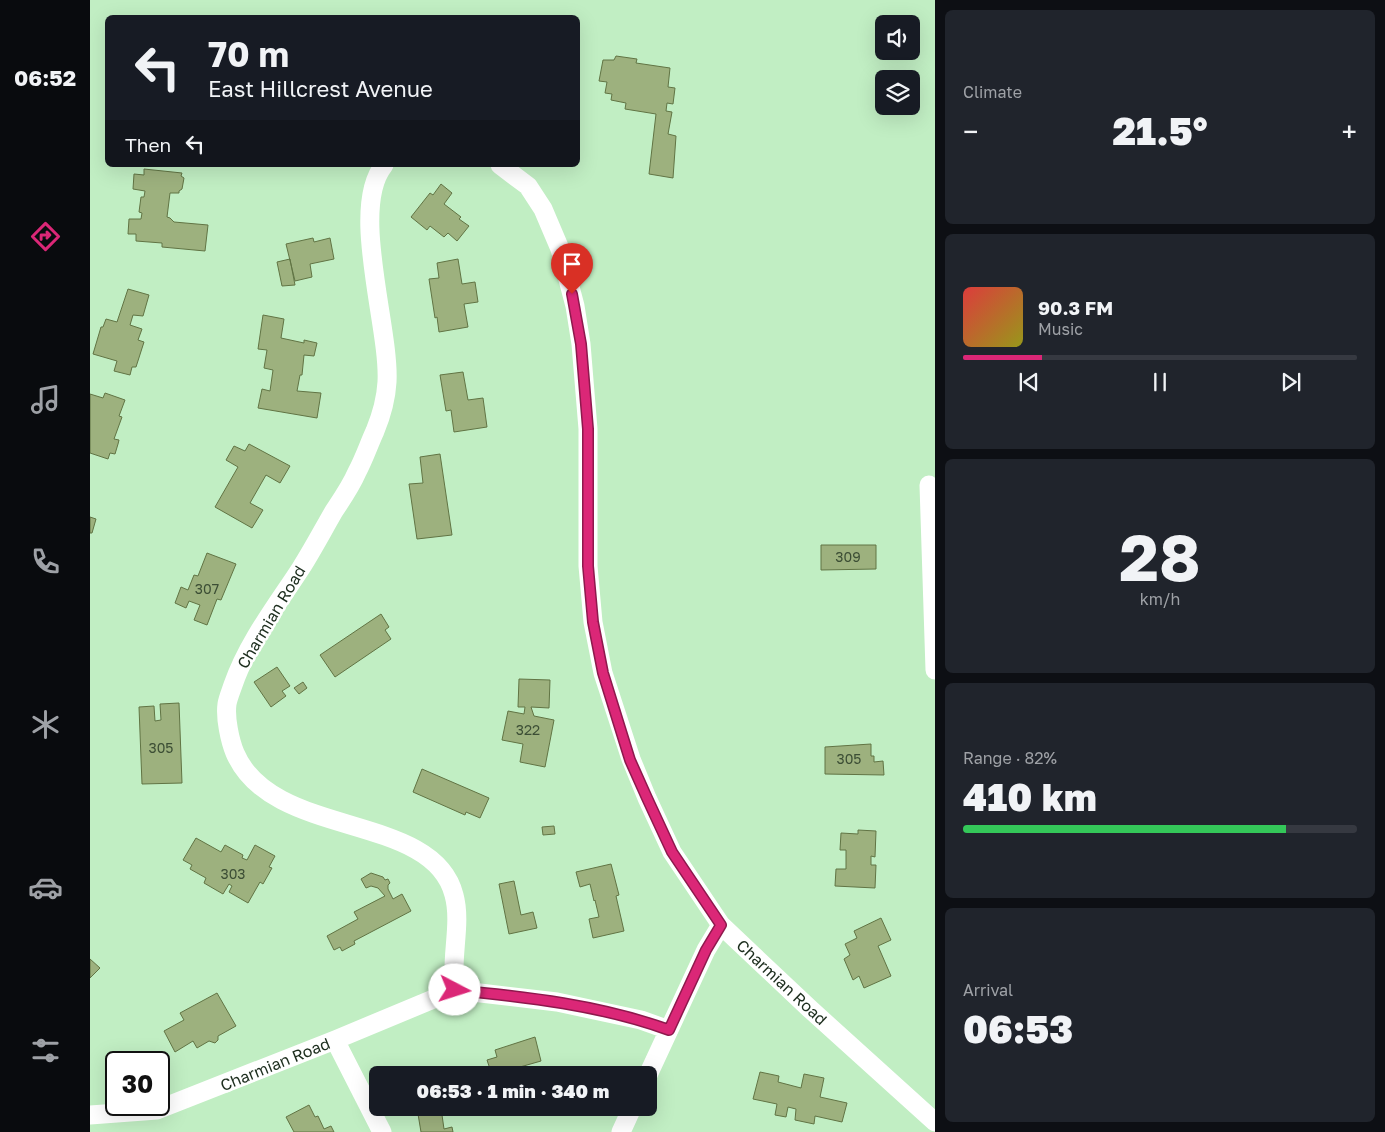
<!DOCTYPE html>
<html lang="en">
<head>
<meta charset="utf-8">
<style>
  :root { --surface:#171b24; --page:#20242c; --text:#f1f3f6; --muted:#9ea1a6; --line:#363941; --accent:#db2777 }
  body { margin:0; font-family:"Golos Text",sans-serif; background:var(--page); color:var(--text); height:100vh; display:flex; flex-direction:column; font-size:19px; white-space:nowrap }
  * { box-sizing:border-box; margin:0 }
  p { font-size:16px; color:var(--muted) }
  .icon { flex:none; width:28px; height:28px; fill:none; stroke:currentColor; stroke-width:2; stroke-linecap:round; stroke-linejoin:round }
  .map { position:relative; flex:1; overflow:hidden }
  .side { display:flex; flex-direction:column; gap:10px; padding:10px; background:#0d0f14; width:450px }
  .side>* { flex:none }
  .top-card { position:absolute; left:15px; top:15px; width:475px; height:152px; border-radius:8px; box-shadow:0 5px 20px #0002; background:#171b24; color:var(--text); overflow:hidden }
  .controls { position:absolute; left:785px; top:15px; display:grid; gap:10px }
  .controls a { display:grid; place-items:center; width:45px; height:45px; border-radius:8px; background:var(--surface); box-shadow:0 5px 20px #0002; font-size:25px }
  .speed { position:absolute; left:15px; top:1051px; display:flex; gap:10px; font-size:25px; font-weight:700; text-align:center }
  .speed>* { display:grid; place-content:center; width:65px; height:65px; border-radius:50%; background:var(--surface); box-shadow:0 5px 20px #0002; line-height:1 }
  .speed .limit { border:2px solid #111; border-radius:8px; background:#fff; color:#111 }
  .pin { position:absolute; display:grid; place-items:center; width:42px; height:42px; color:#fff; margin:-51px -21px; border-radius:50% 50% 50% 0; rotate:-45deg; box-shadow:0 0 5px #0007 }
  .pin .icon { rotate:45deg }
  .me { position:absolute; width:55px; margin:-28px; rotate:95deg; stroke-linejoin:round; filter:drop-shadow(0 0 4px #0008) }
  .turn { display:flex; align-items:center; gap:18px; height:105px; padding:0 20px; font-size:22px }
  .turn .icon { width:65px; height:65px; stroke-width:2.5 }
  .turn b { display:block; font-size:35px; line-height:42px }
  .then { display:flex; align-items:center; height:48px; padding:0 20px; background:#0003; gap:10px; font-size:19px }
  .big { font-size:38px; font-weight:800; line-height:1.1 }
  .side .widget { flex:1; display:flex; flex-direction:column; justify-content:center; gap:8px; min-width:0; padding:0 18px; border-radius:8px; background:var(--page) }
  .side .dial { align-items:center; gap:0 }
  .dial b { font-size:65px; line-height:1 }
  .song { display:flex; align-items:center; gap:15px }
  .cover { width:60px; height:60px; border-radius:8px; background:linear-gradient(135deg,hsl(0 70% 55%),hsl(60 70% 35%)) }
  .played { height:5px; border-radius:2px; background:linear-gradient(90deg,var(--accent) 20%,var(--line) 20%) }
  .keys { display:flex; justify-content:space-around; direction:ltr }
  .heat { display:flex; justify-content:space-between; align-items:center; font-size:28px; direction:ltr }
  .charge { height:8px; border-radius:4px; background:linear-gradient(90deg,#34c759 82%,var(--line) 0) }
  .trip { position:absolute; left:279px; top:1066px; width:288px; height:50px; border-radius:8px; background:var(--surface); box-shadow:0 5px 20px #0002; font-weight:800; line-height:50px; text-align:center }
  main { display:flex; flex:1; min-height:0 }
  .tab-bar { display:flex; flex-direction:column; width:90px; justify-content:space-around; align-items:center; background:#090b0e; color:var(--muted) }
  .tab-bar .icon { width:35px; height:35px }
  .tab-bar .current { color:var(--accent) }
  .tab-bar b { font-size:22px; color:var(--text) }
  .map>svg:first-child { display:block }
  .building { fill:#9db17e; stroke:#617444 }
  .lines { fill:none; stroke-linecap:round; stroke-linejoin:round }
  .street { stroke:#fff; stroke-width:19 }
  .route-casing { stroke:#8e194d; stroke-width:12 }
  .route { stroke:#db2777; stroke-width:9 }
  .labels { text-anchor:middle; stroke-width:5; stroke-linejoin:round; paint-order:stroke }
  .number-label { font-size:14px; fill:#3c4e35 }
  .street-label { font-size:16px; fill:#1c2d1d; stroke:#fff }
</style>
</head>
<body>
<main>
<nav class="tab-bar">
<b>06:52</b>
<svg class="icon current" aria-label="directions" viewBox="0 0 24 24"><path d="M12 3l9 9-9 9-9-9zM9 14v-3h6M13 9l2 2-2 2"/></svg>
<svg class="icon" aria-label="music" viewBox="0 0 24 24"><path d="M9 18V5l10-2v13"/><circle cx="6" cy="18" r="3"/><circle cx="16" cy="16" r="3"/></svg>
<svg class="icon" aria-label="phone" viewBox="0 0 24 24"><path d="M5 4h4l2 5-3 2q2 4 5 5l2-3 5 2v4C11 20 4 13 5 4z"/></svg>
<svg class="icon" aria-label="climate" viewBox="0 0 24 24"><path d="M12 3v18M4 7l16 10M4 17L20 7"/></svg>
<svg class="icon" aria-label="car" viewBox="0 0 24 24"><path d="M5 17H2v-5l4-1 3-4h7l3 4 3 1v5h-3M9 17h6M6 11h13"/><circle cx="7" cy="17" r="2"/><circle cx="17" cy="17" r="2"/></svg>
<svg class="icon" aria-label="filters" viewBox="0 0 24 24"><path d="M4 7h16M4 17h16"/><circle cx="9" cy="7" r="2"/><circle cx="15" cy="17" r="2"/></svg>
</nav>
<div class="map">
<svg width="845" height="1132" viewBox="0 0 845 1132">
  <rect width="100%" height="100%" fill="#c1eec3"/>
  <path class="building" d="M526,56L547,59L546,63L580,68L578,87L585,88L583,104L577,103L576,111L582,112L578,134L586,136L583,178L559,174L566,114L535,109L536,103L521,100L522,94L515,93L517,82L509,81L513,60H524Z
    M54,169L92,173L91,176L94,178L92,189L89,191V193H80L77,217L80,218L84,222L118,225L115,251L72,247V243L46,241V234H38L39,219H51L52,213L49,212L51,197H54L55,191L43,189L44,174L54,175Z
    M351,184L362,193L354,204L371,217L369,219L379,226L367,241L358,233L354,237L340,226L337,230L321,217L340,193L343,195Z
    M223,238L224,242L240,238L244,259L220,264L222,277L205,281L196,244Z
    M200,259L205,285L192,286L187,262Z
    M368,259L372,284L385,282L388,302L374,304L378,327L349,332L347,317L345,318L339,279L349,278L347,263Z
    M38,289L59,295L53,316L43,315L40,325L52,329L48,340L54,342L46,367H42L40,375L24,371L27,361L3,354L11,327H13L16,319L27,322Z
    M173,315L194,319L191,338L214,343V340L227,343L224,356L214,355L212,375H210L207,391L231,393L227,418L168,408L172,389L180,391L183,370L174,368L177,350L168,349Z
    M373,372L378,400L393,398L397,427L364,432L361,410L356,411L350,375Z
    M15,393L35,400L29,416L32,417L24,439L29,440L28,444L25,454L20,453L18,459L0,453V394L13,398Z
    M159,444L200,466L190,483L176,475L160,503L173,510L162,528L125,507L148,467L136,460L144,446L155,451Z
    M350,454L362,535L327,539L319,484L333,483L330,457Z
    M0,517L6,519L2,533H0Z
    M731,545H786V569L731,570Z
    M117,553L146,564L131,600L127,599L117,625L104,620L110,605L99,601L96,608L85,603L91,587L98,590L104,575L108,576Z
    M291,614L299,627L295,630L301,639L245,677L230,655Z
    M187,667L200,686L192,691L196,696L181,707L164,682Z
    M429,679L460,680L459,708L441,707L444,716L464,720L455,767L430,762L433,744L412,740L418,711L434,714L435,707H428Z
    M213,682L217,688L209,694L204,688Z
    M89,703L92,783L52,784L49,707L64,706L65,721L71,720L70,704Z
    M781,744V756H784V762L793,761L794,775L735,774V747Z
    M332,769L399,798L390,818L376,812L375,815L323,792Z
    M464,826L465,834L453,835L452,827Z
    M768,830L786,831L785,857L781,856V865H786L785,888L745,886L746,869H756V850H750L751,833L768,834Z
    M106,838L131,852L135,845L153,855L152,858L157,860L165,845L185,856L179,867L182,868L173,884L170,882L158,903L139,892L142,886L139,884L133,894L114,883L116,878L100,869L102,865L93,860Z
    M521,864L529,895L526,896L534,931L503,938L499,919L509,917L505,900L504,901L500,884L490,887L486,872Z
    M281,873L293,877L295,880L298,879L300,883L298,885V889L303,899L312,894L321,911L264,941L265,944L252,951L250,947L244,950L237,936L268,919L264,912L295,896L288,888L281,886L276,888L271,879Z
    M424,881L431,915L443,912L447,928L419,934L409,884Z
    M791,918L801,940L788,946L801,976L774,988L769,976L763,980L754,959L760,955L755,944L767,938L764,931Z
    M0,959L10,968L0,978Z
    M127,993L146,1026L128,1036V1040L125,1043L119,1041L107,1048L103,1041L85,1052L74,1031L94,1020L90,1013Z
    M445,1037L451,1061L402,1075L397,1060L407,1057L405,1050Z
    M670,1072L689,1076L688,1082L711,1088L714,1074L734,1078L730,1097L757,1103L752,1122L725,1116L724,1124L705,1120L706,1109L698,1107L696,1117L685,1115L687,1104L663,1099Z
    M219,1105L225,1117L228,1116L234,1129L241,1126L244,1132H204L196,1117Z
    M327,1108H351L354,1129L362,1127L363,1132H331Z"/>
  <g class="lines">
    <path class="street" d="M294,165C259,208 300,327 297,382C296,400 292,414 285,431C279,444 274,459 267,472C261,486 252,499 244,511C233,530 223,549 211,568C187,605 158,642 143,685C141,691 138,698 137,704C135,718 140,741 145,753C182,840 343,811 364,895C372,924 360,959 365,990
      M410,165L438,186L453,209L470,249L485,306L491,344L498,429V566L503,622L513,673L541,759L557,798L582,852L631,925L720,1009L845,1122
      M839,485L845,670
      M245,1040L292,1132
      M558,1075L616,950L631,925
      M0,1115L67,1110L245,1040L365,990L467,1002L551,1020L579,1030
      M531,1132L542,1108"/>
  </g>
  <g class="lines">
    <defs>
      <path id="route" d="M365,990C437,997 510,1005 579,1030L616,950L631,925L582,852L557,798L540,760L513,673L503,622L498,566V429L491,344L482,294"/>
    </defs>
    <use href="#route" class="route-casing"/>
    <use href="#route" class="route"/>
  </g>
  <g class="labels">
    <g class="number-label">
      <text x="758" y="562">309</text>
      <text x="117" y="594">307</text>
      <text x="438" y="735">322</text>
      <text x="71" y="753">305</text>
      <text x="759" y="764">305</text>
      <text x="143" y="879">303</text>
    </g>
    <g class="street-label">
      <text transform="translate(181 617) rotate(-59)" y="6">Charmian Road</text>
      <text transform="translate(692 982) rotate(43)" y="6">Charmian Road</text>
      <text transform="translate(185 1064) rotate(-22)" y="6">Charmian Road</text>
    </g>
  </g>
</svg>
<div class="controls">
<a><svg class="icon" aria-label="sound" viewBox="0 0 24 24"><path d="M4 9h4l5-4v14l-5-4H4zM17 9q2 3 0 6"/></svg></a>
<a><svg class="icon" aria-label="layers" viewBox="0 0 24 24"><path d="M12 4l9 5-9 5-9-5zM3 14l9 5 9-5"/></svg></a>
</div>
<div class="speed"><div class="limit">30</div></div>
<div class="pin" style="left:482px;top:294px;background:#d93025"><svg class="icon" aria-label="arrive" viewBox="0 0 24 24"><path d="M6 21V4h12l-3 4 3 4H6"/></svg></div>
<svg class="me" style="left:365px;top:990px" viewBox="-20 -20 40 40"><circle r="19" fill="#fff"/><path d="M0-13L10 11 0 6-10 11z" fill="#db2777"/></svg>
<div class="trip">06:53 · 1 min · 340 m</div>
<div class="top-card">
<div class="turn"><svg class="icon" aria-label="left" viewBox="0 0 24 24"><path d="M17 20v-9H6M10 6l-5 5 5 5"/></svg><div><b>70 m</b>East Hillcrest Avenue</div></div>
<div class="then">Then<svg class="icon" aria-label="left" viewBox="0 0 24 24"><path d="M17 20v-9H6M10 6l-5 5 5 5"/></svg></div>
</div>
</div>
<section class="side">
<div class="widget"><p>Climate</p>
<div class="heat"><a>−</a><b class="big">21.5°</b><a>+</a></div>
</div>
<div class="widget">
<div class="song"><i class="cover"></i><div><b>90.3 FM</b><p>Music</p></div></div>
<div class="played"></div>
<div class="keys"><svg class="icon" aria-label="previous" viewBox="0 0 24 24"><path d="M18 5L8 12l10 7zM5 5v14"/></svg><svg class="icon" aria-label="pause" viewBox="0 0 24 24"><path d="M8 5v14M16 5v14"/></svg><svg class="icon" aria-label="next" viewBox="0 0 24 24"><path d="M6 5l10 7-10 7zM19 5v14"/></svg></div>
</div>
<div class="widget dial"><b>28</b><p>km/h</p></div>
<div class="widget"><p>Range · 82%</p><b class="big">410 km</b><div class="charge"></div></div>
<div class="widget"><p>Arrival</p><b class="big">06:53</b></div>
</section>
</main>
</body>
</html>
